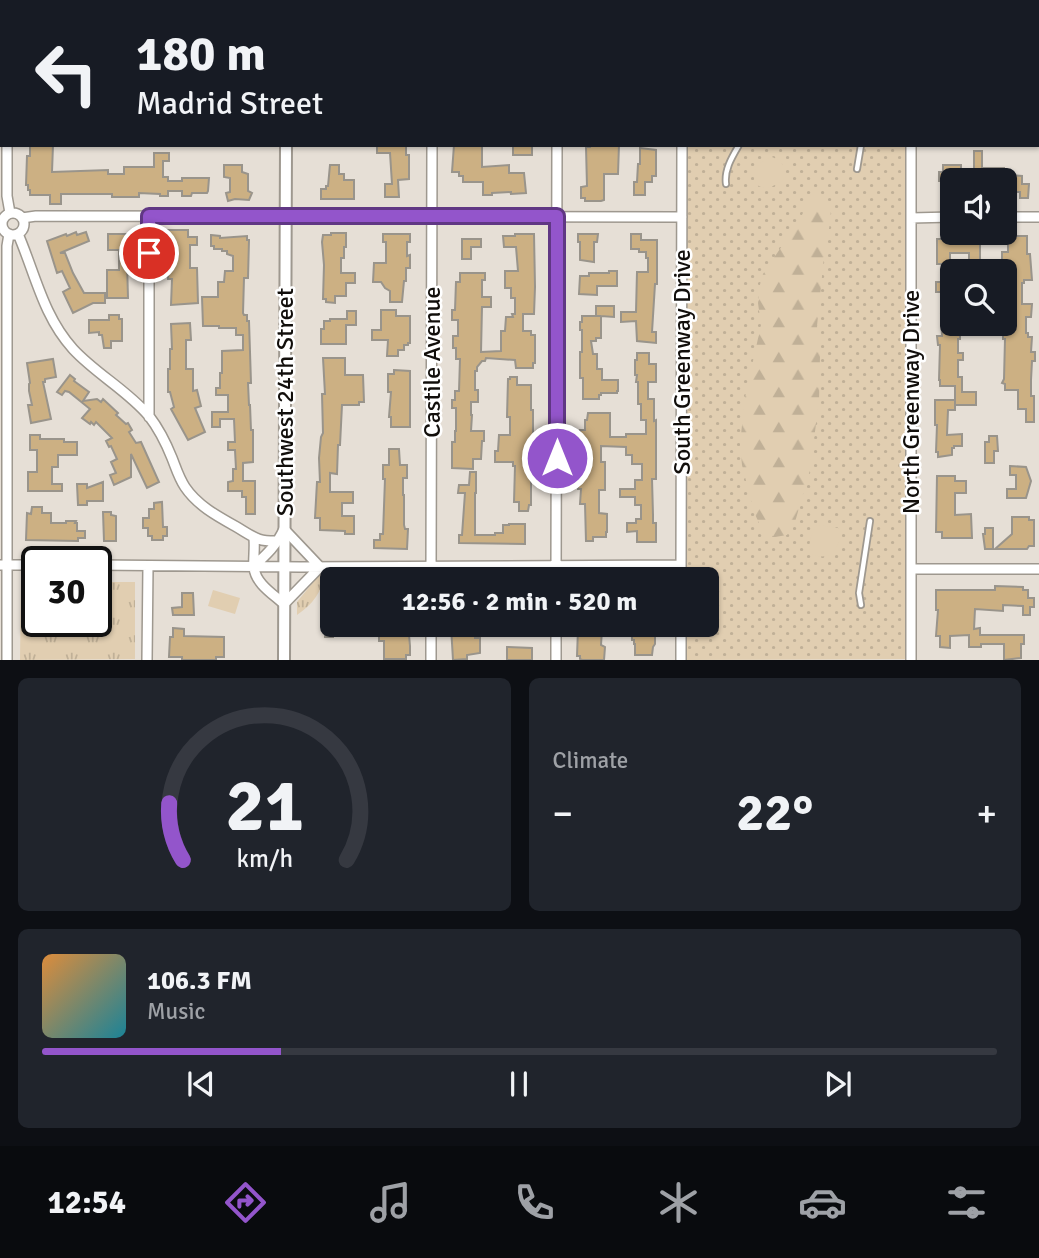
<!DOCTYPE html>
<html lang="en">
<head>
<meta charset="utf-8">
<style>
  :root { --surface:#171b24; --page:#20242c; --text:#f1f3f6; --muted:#9ea1a6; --line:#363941; --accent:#9355cb }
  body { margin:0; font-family:Signika,sans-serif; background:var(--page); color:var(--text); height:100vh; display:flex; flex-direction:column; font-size:26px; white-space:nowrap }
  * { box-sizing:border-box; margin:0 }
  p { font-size:23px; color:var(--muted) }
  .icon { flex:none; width:38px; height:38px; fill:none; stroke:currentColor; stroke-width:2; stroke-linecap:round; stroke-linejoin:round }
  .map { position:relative; height:660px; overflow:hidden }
  .panel { display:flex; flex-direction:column; gap:18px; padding:18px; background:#0d0f14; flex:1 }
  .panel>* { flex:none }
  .hud { position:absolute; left:0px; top:0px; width:1040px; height:147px; box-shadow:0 2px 5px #0004; background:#171b24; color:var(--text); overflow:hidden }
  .tools { position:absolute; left:940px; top:168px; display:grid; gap:14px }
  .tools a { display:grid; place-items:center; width:77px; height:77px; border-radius:10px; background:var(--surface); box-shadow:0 2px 5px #0004; font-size:35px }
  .speed { position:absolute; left:21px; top:546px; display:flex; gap:14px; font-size:35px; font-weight:700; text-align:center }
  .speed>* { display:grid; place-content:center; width:91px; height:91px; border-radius:50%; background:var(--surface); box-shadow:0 2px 5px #0004; line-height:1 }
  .speed .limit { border:4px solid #111; border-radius:10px; background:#fff; color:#111 }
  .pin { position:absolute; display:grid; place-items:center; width:60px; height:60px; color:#fff; margin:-30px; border:4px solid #fff; border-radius:50%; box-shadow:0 2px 7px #0007 }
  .me { position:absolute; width:77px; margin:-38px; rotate:0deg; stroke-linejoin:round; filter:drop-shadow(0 0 5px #0008) }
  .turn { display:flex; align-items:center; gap:24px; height:147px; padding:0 21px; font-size:32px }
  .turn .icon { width:91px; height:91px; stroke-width:2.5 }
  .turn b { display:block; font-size:49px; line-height:60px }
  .big { font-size:52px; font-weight:800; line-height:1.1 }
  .panel .tile { flex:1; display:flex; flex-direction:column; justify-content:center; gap:10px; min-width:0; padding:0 24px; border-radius:10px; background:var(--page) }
  .panel .dial { align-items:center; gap:0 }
  .dial svg { height:182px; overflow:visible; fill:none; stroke:var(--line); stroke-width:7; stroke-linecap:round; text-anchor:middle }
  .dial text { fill:var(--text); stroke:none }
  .song { display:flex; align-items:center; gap:21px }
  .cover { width:84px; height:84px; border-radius:10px; background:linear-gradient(135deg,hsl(30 70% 55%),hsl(190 70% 35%)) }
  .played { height:7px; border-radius:4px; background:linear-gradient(90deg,var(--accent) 25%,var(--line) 25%) }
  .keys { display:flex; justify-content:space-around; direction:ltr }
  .heat { display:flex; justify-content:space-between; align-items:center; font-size:38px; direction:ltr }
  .panel .tiles { flex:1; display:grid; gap:18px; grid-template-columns:1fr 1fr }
  .tile:last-child { grid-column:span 2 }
  .trip { position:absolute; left:320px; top:567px; width:399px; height:70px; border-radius:10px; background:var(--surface); box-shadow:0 2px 5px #0004; font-weight:800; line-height:70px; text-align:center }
  .tab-bar { display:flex; height:112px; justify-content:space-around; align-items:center; background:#090b0e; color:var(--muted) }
  .tab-bar .icon { width:49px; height:49px }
  .tab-bar .active { color:var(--accent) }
  .tab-bar b { font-size:32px; color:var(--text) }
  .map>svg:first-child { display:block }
  .grass { fill:url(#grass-dots) }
  .forest { fill:url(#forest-firs) }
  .park { fill:url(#park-tufts) }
  .pitch { fill:#e1ceb1 }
  .building { fill:#ccb083; stroke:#99948b; stroke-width:2 }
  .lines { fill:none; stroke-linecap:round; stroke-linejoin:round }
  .service-casing { stroke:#9e988f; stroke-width:8 }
  .minor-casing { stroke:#9e988f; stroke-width:12 }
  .tertiary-casing { stroke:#9e988f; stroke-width:14 }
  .service { stroke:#fff; stroke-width:4.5 }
  .minor { stroke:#fff; stroke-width:9 }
  .tertiary { stroke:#fff; stroke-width:10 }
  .route-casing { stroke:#603784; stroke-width:18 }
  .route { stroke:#9355cb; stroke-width:12 }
  .labels { text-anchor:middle; stroke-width:5; stroke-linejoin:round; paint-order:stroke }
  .street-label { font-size:24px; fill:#110e0b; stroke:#fff }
</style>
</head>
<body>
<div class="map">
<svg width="1039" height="660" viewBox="0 0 1039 660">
  <defs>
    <pattern id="grass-dots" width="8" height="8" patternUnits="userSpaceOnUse" patternTransform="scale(1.75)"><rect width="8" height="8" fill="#e1ceb1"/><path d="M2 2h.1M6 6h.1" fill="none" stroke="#c0b097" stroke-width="1.8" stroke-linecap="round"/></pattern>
    <pattern id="forest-firs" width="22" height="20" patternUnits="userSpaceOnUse" patternTransform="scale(1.75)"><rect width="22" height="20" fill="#e1ceb1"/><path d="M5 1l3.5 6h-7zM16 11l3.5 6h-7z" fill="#c0b097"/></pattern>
    <pattern id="park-tufts" width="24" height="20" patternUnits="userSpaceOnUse" patternTransform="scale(1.75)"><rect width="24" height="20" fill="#e1ceb1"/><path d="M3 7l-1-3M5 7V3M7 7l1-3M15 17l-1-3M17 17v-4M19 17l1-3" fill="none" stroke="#c0b097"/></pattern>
  </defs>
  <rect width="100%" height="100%" fill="#e6dfd6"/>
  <path class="grass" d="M686,145H907V659L685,660V625H707V579H685Z"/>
  <path class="forest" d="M815,196H821L827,200L831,208L830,223L824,256L817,326L820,356L819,401L810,470L795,522L787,535L775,537L763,532L754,512L742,465L740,444L745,397L761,325L758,303L759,288L763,274L786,240L802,215L807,204Z"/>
  <path class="park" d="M325,573C322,592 313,604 297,615V602L319,575Z
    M21,582H37V621H96V582H135V659L20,660Z"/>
  <path class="pitch" d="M772,157L781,161L786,174L785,178C753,206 741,166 772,157Z
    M819,525L838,528L842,534C836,552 831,561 810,554C808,545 811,534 816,526Z
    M213,590L240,598L235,614L208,606Z"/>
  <path class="building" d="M35,145H53L52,172L108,170V174H124V167H154V153H169V161H163V177H168V181H182V178H209L208,191L207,193H192L191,196H182V191H168V196H160V194L139,193V197H112V194H61V204H50V195H30V190H28V185H26L27,156H30V146Z
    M377,145H406V155H409V179L398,180L399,197H385V184H392L390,153H377Z
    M454,145H482V167L509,165V173H524L526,193L511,194V192L492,193V195H483V182H463V176H459V172H452Z
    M513,145L532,146V155H513Z
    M590,145H619L618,174H604V200L601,201H585V198H581V187L587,186L586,147H590Z
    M640,148L656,150V176H652V182H645V195H634V182H637L638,164H640Z
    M974,151H982V168H1004V180H974Z
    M224,165H242V172L248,174V191L252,193L249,200L235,199L228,201L226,193L230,192V178L224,177Z
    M330,165H339V174H344V180H354V199H321V189H326V186H328Z
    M943,165H961V174H956V180H952V195H945V181H939V172H943Z
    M1010,175L1022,176V184H1029L1028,198H1020V192H1013V184H1009Z
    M165,230H188V237H197V245H190V268H197L198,303L171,305L172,279H168L169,243L165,241Z
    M76,232L77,235L86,232L89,241L60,253H65L73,273L84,293H105V303H93L73,313L63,292L70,288L62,271L57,273L47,241L66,234L67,236Z
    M331,233H346V247H344V258H341V273H355V283H346V296H335V303L326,302V299H323L324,265L322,242L323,235H331Z
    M108,234H129L130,254L129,262H127L128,298H107V270H119V250H108Z
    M383,234H410V242H407V256L410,255V268H406V281H404L402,302H390V291L385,288L381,282H373L374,263H386V242H383Z
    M515,234H534L535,287L534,314H523V331H531V335H535V363H533V368H516L515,360L486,358L485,361H482L477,367V371H475V390H478V402H471V415H472L471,431H484V441H482L481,459H473V469L452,468V442H455V431H456V408H452V400H455V391H459L460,359H456V348H453V336H458V320H452V310H455L456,282H460V273H485V280H482V297H491V307H482L481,352L501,351V331H505L506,317H513L512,314H515V298H511V288H505V271H518L516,247H504L503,236H515Z
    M578,234H598L597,242H594V262L580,260V242H578Z
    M631,234H641V240H657V284H655L652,332H656V343L637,341L636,321L621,322V312H636L637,272H648V258H646V252H639V249H631Z
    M211,235L220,236V238L247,236V240H249L248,278H244L243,313L244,315H247V321H249L251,383H248L249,405H250L251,430H253V462L243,463V481H255V514H246V497H242V491H228V482L233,481V469H236L235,450H228V442H235L234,419H220V427H212V412H228V395H216V388H220V373H222V351L243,350V335H236V328H219V326H203L202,297H218V282H224L225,271H233V256L227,254V251H222V249H214V246H211Z
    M1013,236H1027V254H1030L1032,280H1024V283H1022V304H1032L1031,317H1026V333H1028V337H1032L1031,352H1035V361H1032L1031,380V396H1034V422H1026V409H1018V390H1005V384L1002,383L1004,379L1005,339H1003L1004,263H1002V252H1008V239H1013Z
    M462,239H481V247H471V259H462Z
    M937,239H946V242H980V267L969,268V253H950V277H952V324H965V330H960V339H958V353H963V360H958V377H962V392H976V405H955V386H940V380H939L940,345H938L937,336H942L941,314H945V292H936V282H942V264H937Z
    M609,271H617V286H597V295L579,294L580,276H589V273H609Z
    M596,306H614V317L601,316V338H596V341H591L593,354H597V369H602V380H618V391H617V393H601V395H599V399H583V378H580V352H582V330H580V322H582V316H601H596Z
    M381,310H396V316H410V343H408V345H404V350H398V356H387L388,340H372V330H381Z
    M347,311H356V325H346V344H321V329H324V321H330V319H347Z
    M109,315H119V319H122V341H111V348H104L102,335H99V332L89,333V320H109Z
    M190,323L191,340H186V369H193V391L197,390L201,406L195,408L205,432L188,440L171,409L174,407L170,392H168V369H170V349H172L171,324Z
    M637,353H649V364H656V382H648V399H654V421L656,420V479H652L653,515V523H656V542H637V531L627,532V523H636V519H641V505H635V497H620V489H635V480H642V464H632V455H626V447L601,446V462H605V490H599V513L607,514V532H606V537H593V541H586L585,504H580L581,489H578V451H580V430H585V420H587L588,413H610V437H626V434H646V420H641V404H638V382H636L637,375H635V360H637Z
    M323,358H345V375H363L364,402H359V405H342L340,445H338L337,474L330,473V492H353V503H342V516H354V534H345V531L320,530V518H315L317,482H320L319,458L321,437L323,433L322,394H325Z
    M53,359L56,377L45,379V382H43L51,419L31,423L28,405H32L29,391V384L30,383L27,363Z
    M394,370L410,371V427H391V417H389L391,392H388V374H394Z
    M70,375L75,379L74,381L89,392L83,401L97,399L101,402L103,399L118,413L116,415L126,424L128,423L132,430L129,432L136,443L141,442L159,482L147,488L131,454V477L114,485L110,475L116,473L111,462L117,459L111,446L109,447L106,441L112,438L96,422L94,425L91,422L90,424L82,418L90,409L69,392L65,391L62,395L57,392Z
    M510,377H517V385H531V410H533V441H528L527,455H534V464H532L531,468V505H529L528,511H519V502H514L515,466H513V462H495V451H498L499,435H510V417H507L508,379H510Z
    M935,400H955V410H948L947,435L962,434V446H954V448H952V455L938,457V452H936L937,425H935Z
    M30,435H40V439H64V442H77V455H58V467H52V484H62V491H28V472H37V450H30Z
    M989,436H997L998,451H994V463H985V442H989Z
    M389,449H399L400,465H407V478H403V495H404V525L405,529H408L407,549L374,548V540H380V534H383L385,479H383V465H389Z
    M1010,466L1026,467L1031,481L1026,498H1007V489H1016V475H1010Z
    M470,472H476V493H475V535H495V533H503V525H509V524H525V544L459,543V535H462L465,493H458L459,485H469Z
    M937,476H955V481H966V493H955V515L971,514L972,538H942V532H936Z
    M103,482V501H87V505H78L77,484H87V488Z
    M162,502L163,527H167V536H163V540H152V536H148V528H143V518H149V509H154V503Z
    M32,507H42V513H51V523H66V521H76L75,523H77V531H85V538H78V541L26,540L27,513L31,514Z
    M103,512H111V515L116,516V541H104Z
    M1012,517H1029V520H1034V546H1029L1027,549H995L1012,534Z
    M985,528H993V549H985L983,534H985Z
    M995,586L1023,587V590H1028V598H1034V607H1030V615H1023V606L1003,605V611L975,609L974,629L980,628V635H1024V644H1021V658L1004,660V644H981V647H969V635L950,636V648L940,647V636H936L938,610H936V590H995Z
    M182,593H193L194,615H173L172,608L182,607Z
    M332,608L333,637H325V619L323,617Z
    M451,626L475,628V638H480V653L467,655V659L453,660Z
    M581,626H589V629L602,630L601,645L605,647L604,660H582L580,659V656H577L578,629H580Z
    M632,626H644V634H655V644L653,647L652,655H635V644H634V640H632Z
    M379,627H407V635H409L410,646V655H406V659H384V641H379Z
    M173,628L184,629V636L224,637V657H216V660H182V657H169L170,637H173Z
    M507,647L532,648V660H507Z"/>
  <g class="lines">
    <defs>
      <path id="service" d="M857,169L861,145
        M726,184C724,170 732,157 739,145
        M861,605L859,593L870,521"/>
      <path id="minor" d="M8,0V2
        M557,0V2
        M837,0L839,2
        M15,2V0
        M432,2V0
        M683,2V0
        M1038,39L1039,38
        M0,98H2
        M7,145V196L10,213
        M2 224a11 11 0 1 1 22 0a11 11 0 1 1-22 0Z
        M149,216V417
        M1004,217H1039
        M22,218L36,216L682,217
        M911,218L952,217
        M18,234C35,273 43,316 73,349C96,374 127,390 149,416C159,429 166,443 172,458C176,468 179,478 185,487C197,505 217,516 235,526C254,537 257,542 279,541
        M0,565H37
        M96,565L300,567L681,565
        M253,567C266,555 277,545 284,529L320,567L284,604C273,594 256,584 254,568C253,560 255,549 254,539
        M911,569H1039
        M431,579L432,145
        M556,579L557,145
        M681,579L682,145
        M7,660V246L9,234
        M147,660L148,566
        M431,660V625
        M556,660V625
        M681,660V625
        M911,660V145"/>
      <path id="tertiary" d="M1015,0L1016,2
        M286,2V0
        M1038,56L1039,59
        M284,660L286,145"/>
    </defs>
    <use href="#service" class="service-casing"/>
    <use href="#minor" class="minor-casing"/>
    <use href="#tertiary" class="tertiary-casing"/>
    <use href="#service" class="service"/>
    <use href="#minor" class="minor"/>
    <use href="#tertiary" class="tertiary"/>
  </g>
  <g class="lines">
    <defs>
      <path id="route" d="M149,253V216H557V458"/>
    </defs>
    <use href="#route" class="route-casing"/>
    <use href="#route" class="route"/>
  </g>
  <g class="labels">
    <g class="street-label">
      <text transform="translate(432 362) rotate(-90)" y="8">Castile Avenue</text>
      <text transform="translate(682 362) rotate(-90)" y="8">South Greenway Drive</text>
      <text transform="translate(285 402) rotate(-90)" y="8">Southwest 24th Street</text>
      <text transform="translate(911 402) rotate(-90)" y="8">North Greenway Drive</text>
    </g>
  </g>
</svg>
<div class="tools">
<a><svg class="icon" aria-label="sound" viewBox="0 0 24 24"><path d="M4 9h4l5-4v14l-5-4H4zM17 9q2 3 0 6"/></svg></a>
<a><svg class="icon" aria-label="search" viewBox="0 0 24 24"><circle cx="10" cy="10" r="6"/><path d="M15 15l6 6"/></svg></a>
</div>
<div class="speed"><div class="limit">30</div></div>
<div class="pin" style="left:149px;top:253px;background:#d93025"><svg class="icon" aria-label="arrive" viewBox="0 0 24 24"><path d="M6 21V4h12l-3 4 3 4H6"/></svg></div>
<svg class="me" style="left:557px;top:458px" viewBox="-20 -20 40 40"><circle r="17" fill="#9355cb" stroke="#fff" stroke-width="3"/><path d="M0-11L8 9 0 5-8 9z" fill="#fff"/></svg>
<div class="trip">12:56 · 2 min · 520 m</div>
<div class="hud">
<div class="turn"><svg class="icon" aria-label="left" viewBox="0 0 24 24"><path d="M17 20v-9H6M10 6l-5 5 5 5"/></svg><div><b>180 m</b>Madrid Street</div></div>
</div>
</div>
<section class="panel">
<div class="tiles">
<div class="tile dial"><svg viewBox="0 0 100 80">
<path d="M14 69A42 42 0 1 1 86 69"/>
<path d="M14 69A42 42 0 0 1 8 44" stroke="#9355cb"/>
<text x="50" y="56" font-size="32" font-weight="700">21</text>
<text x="50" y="72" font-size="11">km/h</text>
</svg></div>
<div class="tile"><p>Climate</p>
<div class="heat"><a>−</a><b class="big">22°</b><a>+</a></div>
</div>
<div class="tile">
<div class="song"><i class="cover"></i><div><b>106.3 FM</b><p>Music</p></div></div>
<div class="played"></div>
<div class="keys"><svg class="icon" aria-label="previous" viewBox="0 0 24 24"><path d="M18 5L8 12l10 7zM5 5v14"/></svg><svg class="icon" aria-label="pause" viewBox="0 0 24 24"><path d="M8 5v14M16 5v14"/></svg><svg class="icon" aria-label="next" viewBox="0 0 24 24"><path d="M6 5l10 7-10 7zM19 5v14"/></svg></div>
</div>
</div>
</section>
<nav class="tab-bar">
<b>12:54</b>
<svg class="icon active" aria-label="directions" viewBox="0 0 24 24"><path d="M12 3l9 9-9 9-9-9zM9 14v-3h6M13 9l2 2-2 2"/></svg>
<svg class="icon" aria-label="music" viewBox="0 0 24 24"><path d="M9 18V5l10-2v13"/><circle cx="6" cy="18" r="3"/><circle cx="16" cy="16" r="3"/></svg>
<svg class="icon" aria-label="phone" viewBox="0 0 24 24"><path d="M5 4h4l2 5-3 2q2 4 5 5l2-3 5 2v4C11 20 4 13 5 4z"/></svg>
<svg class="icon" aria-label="climate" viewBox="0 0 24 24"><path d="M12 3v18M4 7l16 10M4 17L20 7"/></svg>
<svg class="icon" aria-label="car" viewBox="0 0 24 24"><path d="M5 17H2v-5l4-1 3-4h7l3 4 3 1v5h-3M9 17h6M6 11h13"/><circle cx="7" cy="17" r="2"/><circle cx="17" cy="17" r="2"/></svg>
<svg class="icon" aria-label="filters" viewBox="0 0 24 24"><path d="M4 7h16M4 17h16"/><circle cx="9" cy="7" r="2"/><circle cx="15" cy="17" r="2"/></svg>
</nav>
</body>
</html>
